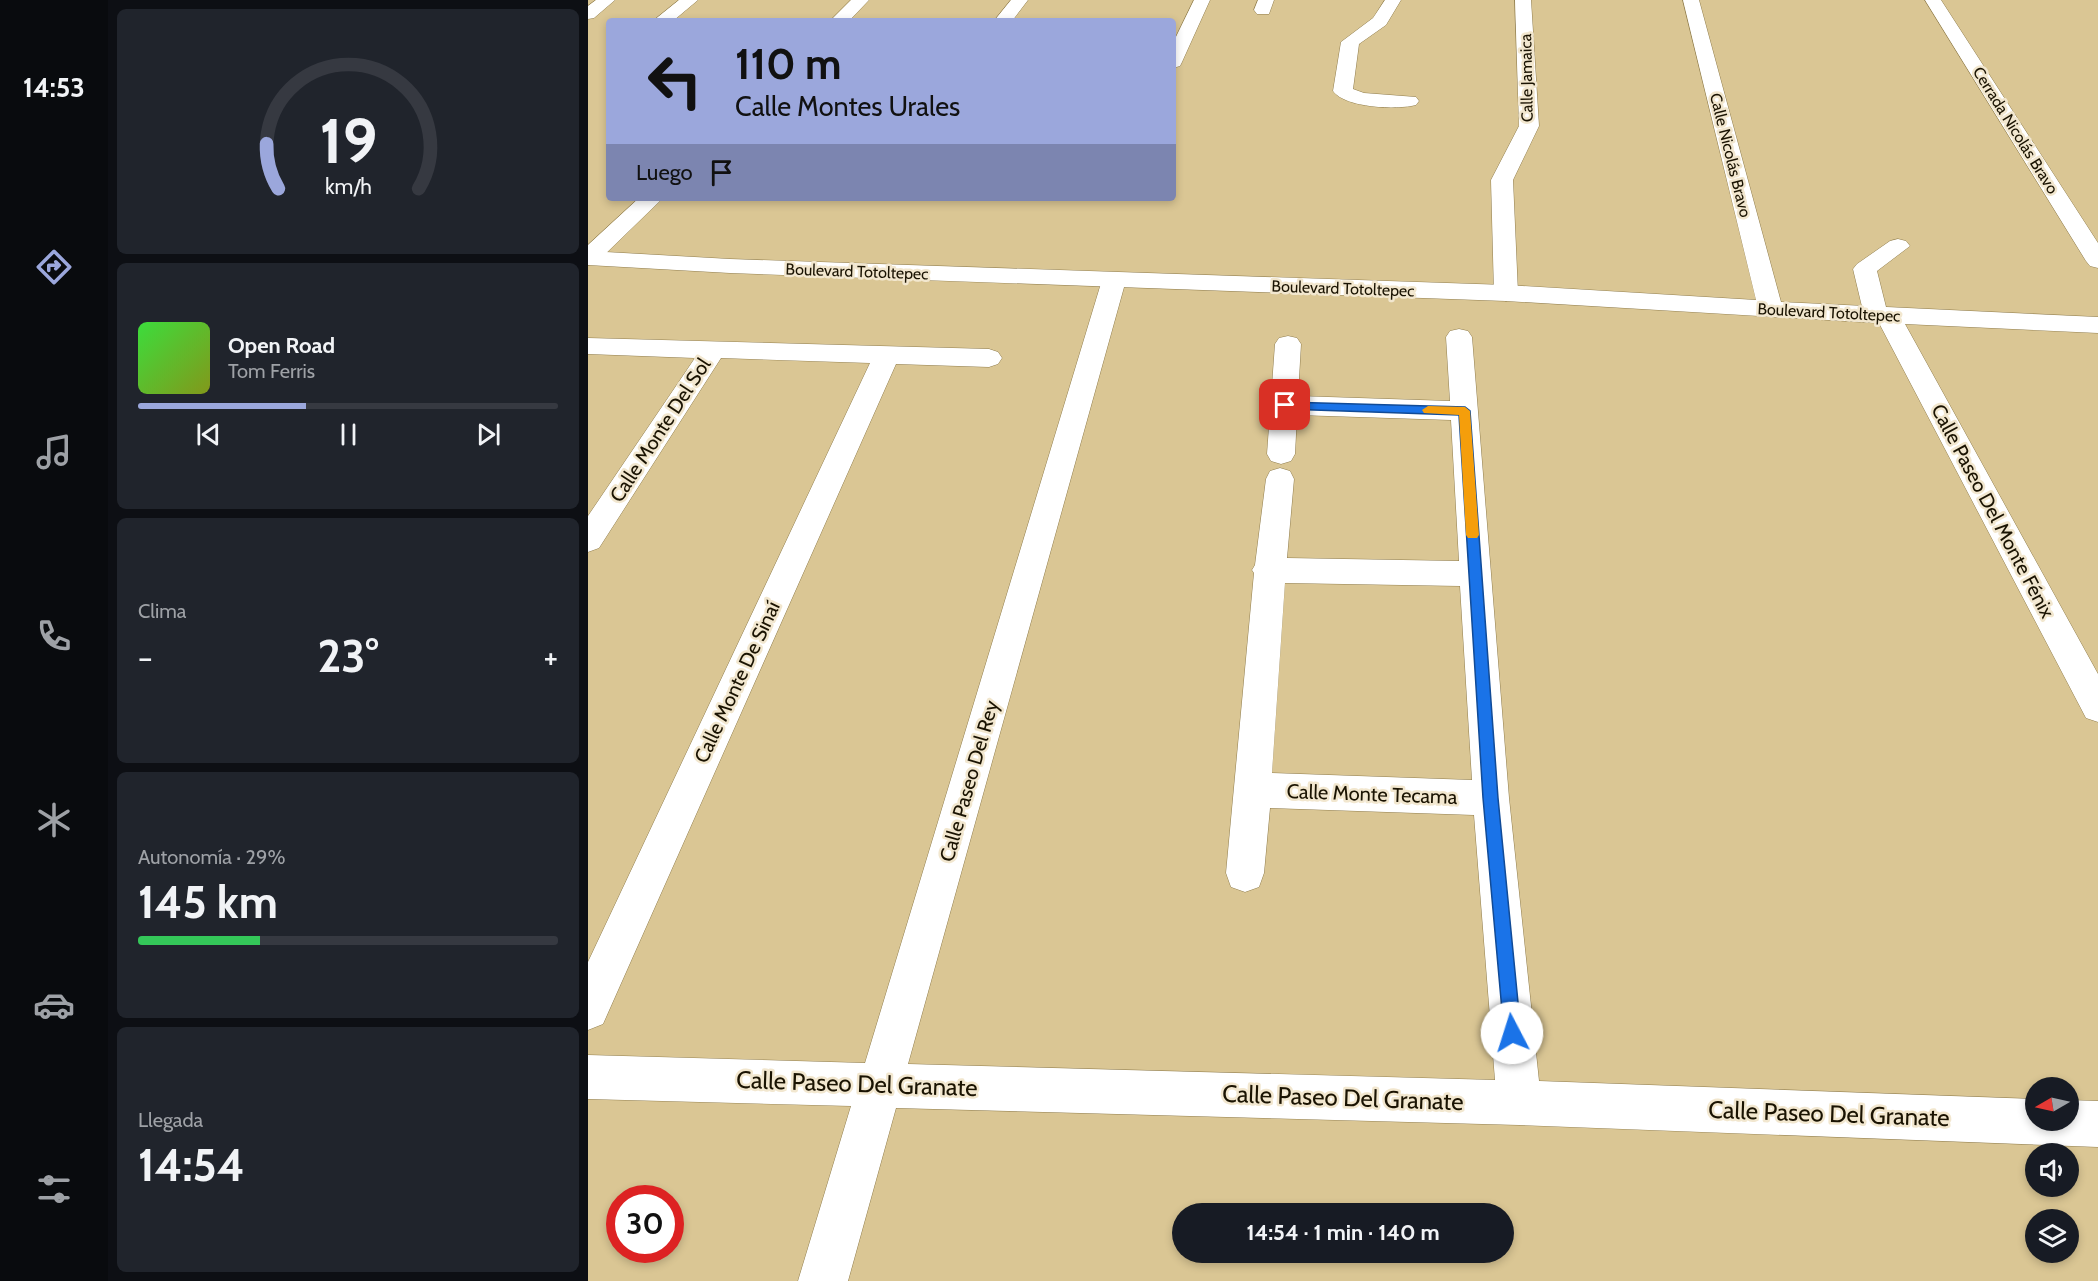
<!DOCTYPE html>
<html lang="es">
<head>
<meta charset="utf-8">
<style>
  :root { --surface:#171b24; --page:#20242c; --text:#f1f3f6; --muted:#9ea1a6; --line:#363941; --accent:#9ba7dc }
  body { margin:0; font-family:Cabin,sans-serif; background:var(--page); color:var(--text); height:100vh; display:flex; flex-direction:column; font-size:22px; white-space:nowrap }
  * { box-sizing:border-box; margin:0 }
  p { font-size:20px; color:var(--muted) }
  .icon { flex:none; width:33px; height:33px; fill:none; stroke:currentColor; stroke-width:2; stroke-linecap:round; stroke-linejoin:round }
  .map { position:relative; flex:1; overflow:hidden }
  .side { display:flex; flex-direction:column; gap:9px; padding:9px; background:#0d0f14; width:480px }
  .side>* { flex:none }
  .banner { position:absolute; left:18px; top:18px; width:570px; height:183px; border-radius:6px; box-shadow:0 3px 9px #0003; background:#9ba7dc; color:#111; overflow:hidden }
  .needle { width:39px; rotate:261deg }
  .controls { position:absolute; left:1437px; top:1077px; display:grid; gap:12px }
  .controls a { display:grid; place-items:center; width:54px; height:54px; border-radius:50%; background:var(--surface); box-shadow:0 3px 9px #0003; font-size:30px }
  .speed { position:absolute; left:18px; top:1185px; display:flex; gap:12px; font-size:30px; font-weight:700; text-align:center }
  .speed>* { display:grid; place-content:center; width:78px; height:78px; border-radius:50%; background:var(--surface); box-shadow:0 3px 9px #0003; line-height:1 }
  .speed .limit { border:9px solid #d22; background:#fff; color:#111 }
  .pin { position:absolute; display:grid; place-items:center; width:51px; height:51px; color:#fff; margin:-26px; border-radius:12px; box-shadow:0 3px 9px #0006 }
  .me { position:absolute; width:66px; margin:-33px; rotate:355deg; stroke-linejoin:round; filter:drop-shadow(0 0 4px #0008) }
  .turn { display:flex; align-items:center; gap:21px; height:126px; padding:0 30px; font-size:27px }
  .turn .icon { width:78px; height:78px; stroke-width:2.5 }
  .turn b { display:block; font-size:42px; line-height:51px }
  .then { display:flex; align-items:center; height:57px; padding:0 30px; background:#0003; gap:12px; font-size:22px }
  .big { font-size:45px; font-weight:800; line-height:1.1 }
  .side .tile { flex:1; display:flex; flex-direction:column; justify-content:center; gap:9px; min-width:0; padding:0 21px; border-radius:9px; background:var(--page) }
  .side .dial { align-items:center; gap:0 }
  .dial svg { height:156px; overflow:visible; fill:none; stroke:var(--line); stroke-width:7; stroke-linecap:round; text-anchor:middle }
  .dial text { fill:var(--text); stroke:none }
  .song { display:flex; align-items:center; gap:18px }
  .cover { width:72px; height:72px; border-radius:9px; background:linear-gradient(135deg,hsl(120 70% 55%),hsl(70 70% 35%)) }
  .played { height:6px; border-radius:3px; background:linear-gradient(90deg,var(--accent) 40%,var(--line) 40%) }
  .keys { display:flex; justify-content:space-around; direction:ltr }
  .heat { display:flex; justify-content:space-between; align-items:center; font-size:33px; direction:ltr }
  .charge { height:9px; border-radius:4px; background:linear-gradient(90deg,#34c759 29%,var(--line) 0) }
  .trip { position:absolute; left:584px; top:1203px; width:342px; height:60px; border-radius:30px; background:var(--surface); box-shadow:0 3px 9px #0003; font-weight:800; line-height:60px; text-align:center }
  main { display:flex; flex:1; min-height:0 }
  .dock { display:flex; flex-direction:column; width:108px; justify-content:space-around; align-items:center; background:#090b0e; color:var(--muted) }
  .dock .icon { width:42px; height:42px }
  .dock .active { color:var(--accent) }
  .dock b { font-size:27px; color:var(--text) }
  .map>svg:first-child { display:block }
  .lines { fill:none; stroke-linecap:round; stroke-linejoin:round }
  .street-casing { stroke:#907d4d; stroke-width:1 }
  .secondary-casing { stroke:#907d4d; stroke-width:1 }
  .street { fill:#fff; fill-rule:evenodd }
  .secondary { fill:#fff; fill-rule:evenodd }
  .route { fill:#1a73e8; stroke:#114b97; stroke-width:1.5 }
  .slow { fill:#f59e0b }
  .labels { text-anchor:middle; stroke-width:5; stroke-linejoin:round; paint-order:stroke }
  .far-street-label { font-size:16px; fill:#1a1302; stroke:#f2e7cf }
  .street-label { font-size:20px; fill:#1a1302; stroke:#f2e7cf }
  .near-street-label { font-size:24px; fill:#1a1302; stroke:#f2e7cf }
</style>
</head>
<body>
<main>
<nav class="dock">
<b>14:53</b>
<svg class="icon active" aria-label="directions" viewBox="0 0 24 24"><path d="M12 3l9 9-9 9-9-9zM9 14v-3h6M13 9l2 2-2 2"/></svg>
<svg class="icon" aria-label="music" viewBox="0 0 24 24"><path d="M9 18V5l10-2v13"/><circle cx="6" cy="18" r="3"/><circle cx="16" cy="16" r="3"/></svg>
<svg class="icon" aria-label="phone" viewBox="0 0 24 24"><path d="M5 4h4l2 5-3 2q2 4 5 5l2-3 5 2v4C11 20 4 13 5 4z"/></svg>
<svg class="icon" aria-label="climate" viewBox="0 0 24 24"><path d="M12 3v18M4 7l16 10M4 17L20 7"/></svg>
<svg class="icon" aria-label="car" viewBox="0 0 24 24"><path d="M5 17H2v-5l4-1 3-4h7l3 4 3 1v5h-3M9 17h6M6 11h13"/><circle cx="7" cy="17" r="2"/><circle cx="17" cy="17" r="2"/></svg>
<svg class="icon" aria-label="filters" viewBox="0 0 24 24"><path d="M4 7h16M4 17h16"/><circle cx="9" cy="7" r="2"/><circle cx="15" cy="17" r="2"/></svg>
</nav>
<section class="side">
<div class="tile dial"><svg viewBox="0 0 100 80">
<path d="M14 69A42 42 0 1 1 86 69"/>
<path d="M14 69A42 42 0 0 1 8 46" stroke="#9ba7dc"/>
<text x="50" y="56" font-size="32" font-weight="700">19</text>
<text x="50" y="72" font-size="11">km/h</text>
</svg></div>
<div class="tile">
<div class="song"><i class="cover"></i><div><b>Open Road</b><p>Tom Ferris</p></div></div>
<div class="played"></div>
<div class="keys"><svg class="icon" aria-label="previous" viewBox="0 0 24 24"><path d="M18 5L8 12l10 7zM5 5v14"/></svg><svg class="icon" aria-label="pause" viewBox="0 0 24 24"><path d="M8 5v14M16 5v14"/></svg><svg class="icon" aria-label="next" viewBox="0 0 24 24"><path d="M6 5l10 7-10 7zM19 5v14"/></svg></div>
</div>
<div class="tile"><p>Clima</p>
<div class="heat"><a>−</a><b class="big">23°</b><a>+</a></div>
</div>
<div class="tile"><p>Autonomía · 29%</p><b class="big">145 km</b><div class="charge"></div></div>
<div class="tile"><p>Llegada</p><b class="big">14:54</b></div>
</section>
<div class="map">
<svg width="1510" height="1281" viewBox="0 0 1510 1281">
  <rect width="100%" height="100%" fill="#dac694"/>
  <g class="lines">
    <defs>
      <path id="street" d="M91,0H110L85,21H65Z
        M263,0H281L261,21H242Z
        M423,0H440L424,21H406Z
        M606,0H622L594,62L592,66L585,68V43Z
        M670,0H686L681,14H669L666,10Z
        M797,0H813L798,25L771,44L765,89L776,93L828,97L831,101L828,105C809,110 757,108 745,91L753,42L785,18Z
        M927,0H943L951,126L925,180L930,293L927,298L918,301L909,298L906,293L903,180L931,126Z
        M51,198H75L8,263L0,265V245Z
        M1310,239L1318,241L1322,246L1289,271L1300,315L1297,321L1288,323L1279,321L1276,315L1265,269L1269,264L1302,241Z
        M526,273L534,275L538,280L320,1064L907,1080L886,815L682,808L676,873L671,887L657,892L643,887L638,873L666,573L664,570L667,565L678,479L682,471L692,468L702,471L706,479L699,558L871,561L863,420L709,415L707,454L703,461L693,464L683,461L679,454L687,344L691,338L700,336L709,338L713,344L710,396L862,401L858,337L862,331L871,329L880,331L884,337L921,798L951,1081L1448,1099V1120H1480V1100L1510,1101V1147L931,1125L308,1108L260,1281H210L263,1106L0,1099V1055L277,1063L514,280L518,275ZM697,583L872,586L884,780L684,773Z
        M0,338L401,349L410,352L414,358L410,364L401,367L308,364L15,1024L0,1030V962L282,363L133,358L11,548L0,552V516L107,358L0,354Z"/>
      <path id="secondary" d="M8,0H27L6,18L0,19V6Z
        M1095,0H1111L1193,302L1510,317V333L1317,324L1510,674V722L1498,718L1291,323L918,301L142,273L0,265V251L142,259L918,285L1168,300Z
        M1337,0H1353L1510,243V268L1502,266L1498,261Z"/>
    </defs>
    <use href="#street" class="street-casing"/>
    <use href="#secondary" class="secondary-casing"/>
    <use href="#street" class="street"/>
    <use href="#secondary" class="secondary"/>
  </g>
  <path class="route" d="M697,402L877,407L882,411L910,798L933,1033L931,1039L924,1042L918,1039L916,1033L895,798L871,415L697,409L691,405Z"/>
  <path class="slow" d="M840,406L877,407L882,411L891,535L889,538H880L878,535L871,415L836,413L834,410Z"/>
  <g class="labels">
    <g class="far-street-label">
      <text transform="translate(938 78) rotate(-91)" y="6">Calle Jamaica</text>
      <text transform="translate(1428 130) rotate(58)" y="6">Cerrada Nicolás Bravo</text>
      <text transform="translate(1143 155) rotate(76)" y="6">Calle Nicolás Bravo</text>
      <text transform="translate(269 271) rotate(2)" y="6">Boulevard Totoltepec</text>
      <text transform="translate(755 288) rotate(2)" y="6">Boulevard Totoltepec</text>
      <text transform="translate(1241 312) rotate(3)" y="6">Boulevard Totoltepec</text>
    </g>
    <g class="street-label">
      <text transform="translate(72 430) rotate(-57)" y="7">Calle Monte Del Sol</text>
      <text transform="translate(1405 511) rotate(62)" y="7">Calle Paseo Del Monte Fénix</text>
      <text transform="translate(149 682) rotate(-65)" y="7">Calle Monte De Sinaí</text>
      <text transform="translate(381 781) rotate(-74)" y="7">Calle Paseo Del Rey</text>
      <text transform="translate(784 794) rotate(2)" y="7">Calle Monte Tecama</text>
    </g>
    <g class="near-street-label">
      <text transform="translate(269 1084) rotate(2)" y="8">Calle Paseo Del Granate</text>
      <text transform="translate(755 1098) rotate(2)" y="8">Calle Paseo Del Granate</text>
      <text transform="translate(1241 1114) rotate(2)" y="8">Calle Paseo Del Granate</text>
    </g>
  </g>
</svg>
<div class="controls">
<a><svg class="needle" viewBox="-14 -14 28 28"><path d="M0-13l5 13h-10z" fill="#e53935"/><path d="M0 13l5-13h-10z" fill="#9ea1a6"/></svg></a>
<a><svg class="icon" aria-label="sound" viewBox="0 0 24 24"><path d="M4 9h4l5-4v14l-5-4H4zM17 9q2 3 0 6"/></svg></a>
<a><svg class="icon" aria-label="layers" viewBox="0 0 24 24"><path d="M12 4l9 5-9 5-9-5zM3 14l9 5 9-5"/></svg></a>
</div>
<div class="speed"><div class="limit">30</div></div>
<div class="pin" style="left:697px;top:405px;background:#d93025"><svg class="icon" aria-label="arrive" viewBox="0 0 24 24"><path d="M6 21V4h12l-3 4 3 4H6"/></svg></div>
<svg class="me" style="left:924px;top:1033px" viewBox="-20 -20 40 40"><circle r="19" fill="#fff"/><path d="M0-13L10 11 0 6-10 11z" fill="#1a73e8"/></svg>
<div class="trip">14:54 · 1 min · 140 m</div>
<div class="banner">
<div class="turn"><svg class="icon" aria-label="left" viewBox="0 0 24 24"><path d="M17 20v-9H6M10 6l-5 5 5 5"/></svg><div><b>110 m</b>Calle Montes Urales</div></div>
<div class="then">Luego<svg class="icon" aria-label="arrive" viewBox="0 0 24 24"><path d="M6 21V4h12l-3 4 3 4H6"/></svg></div>
</div>
</div>
</main>
</body>
</html>
